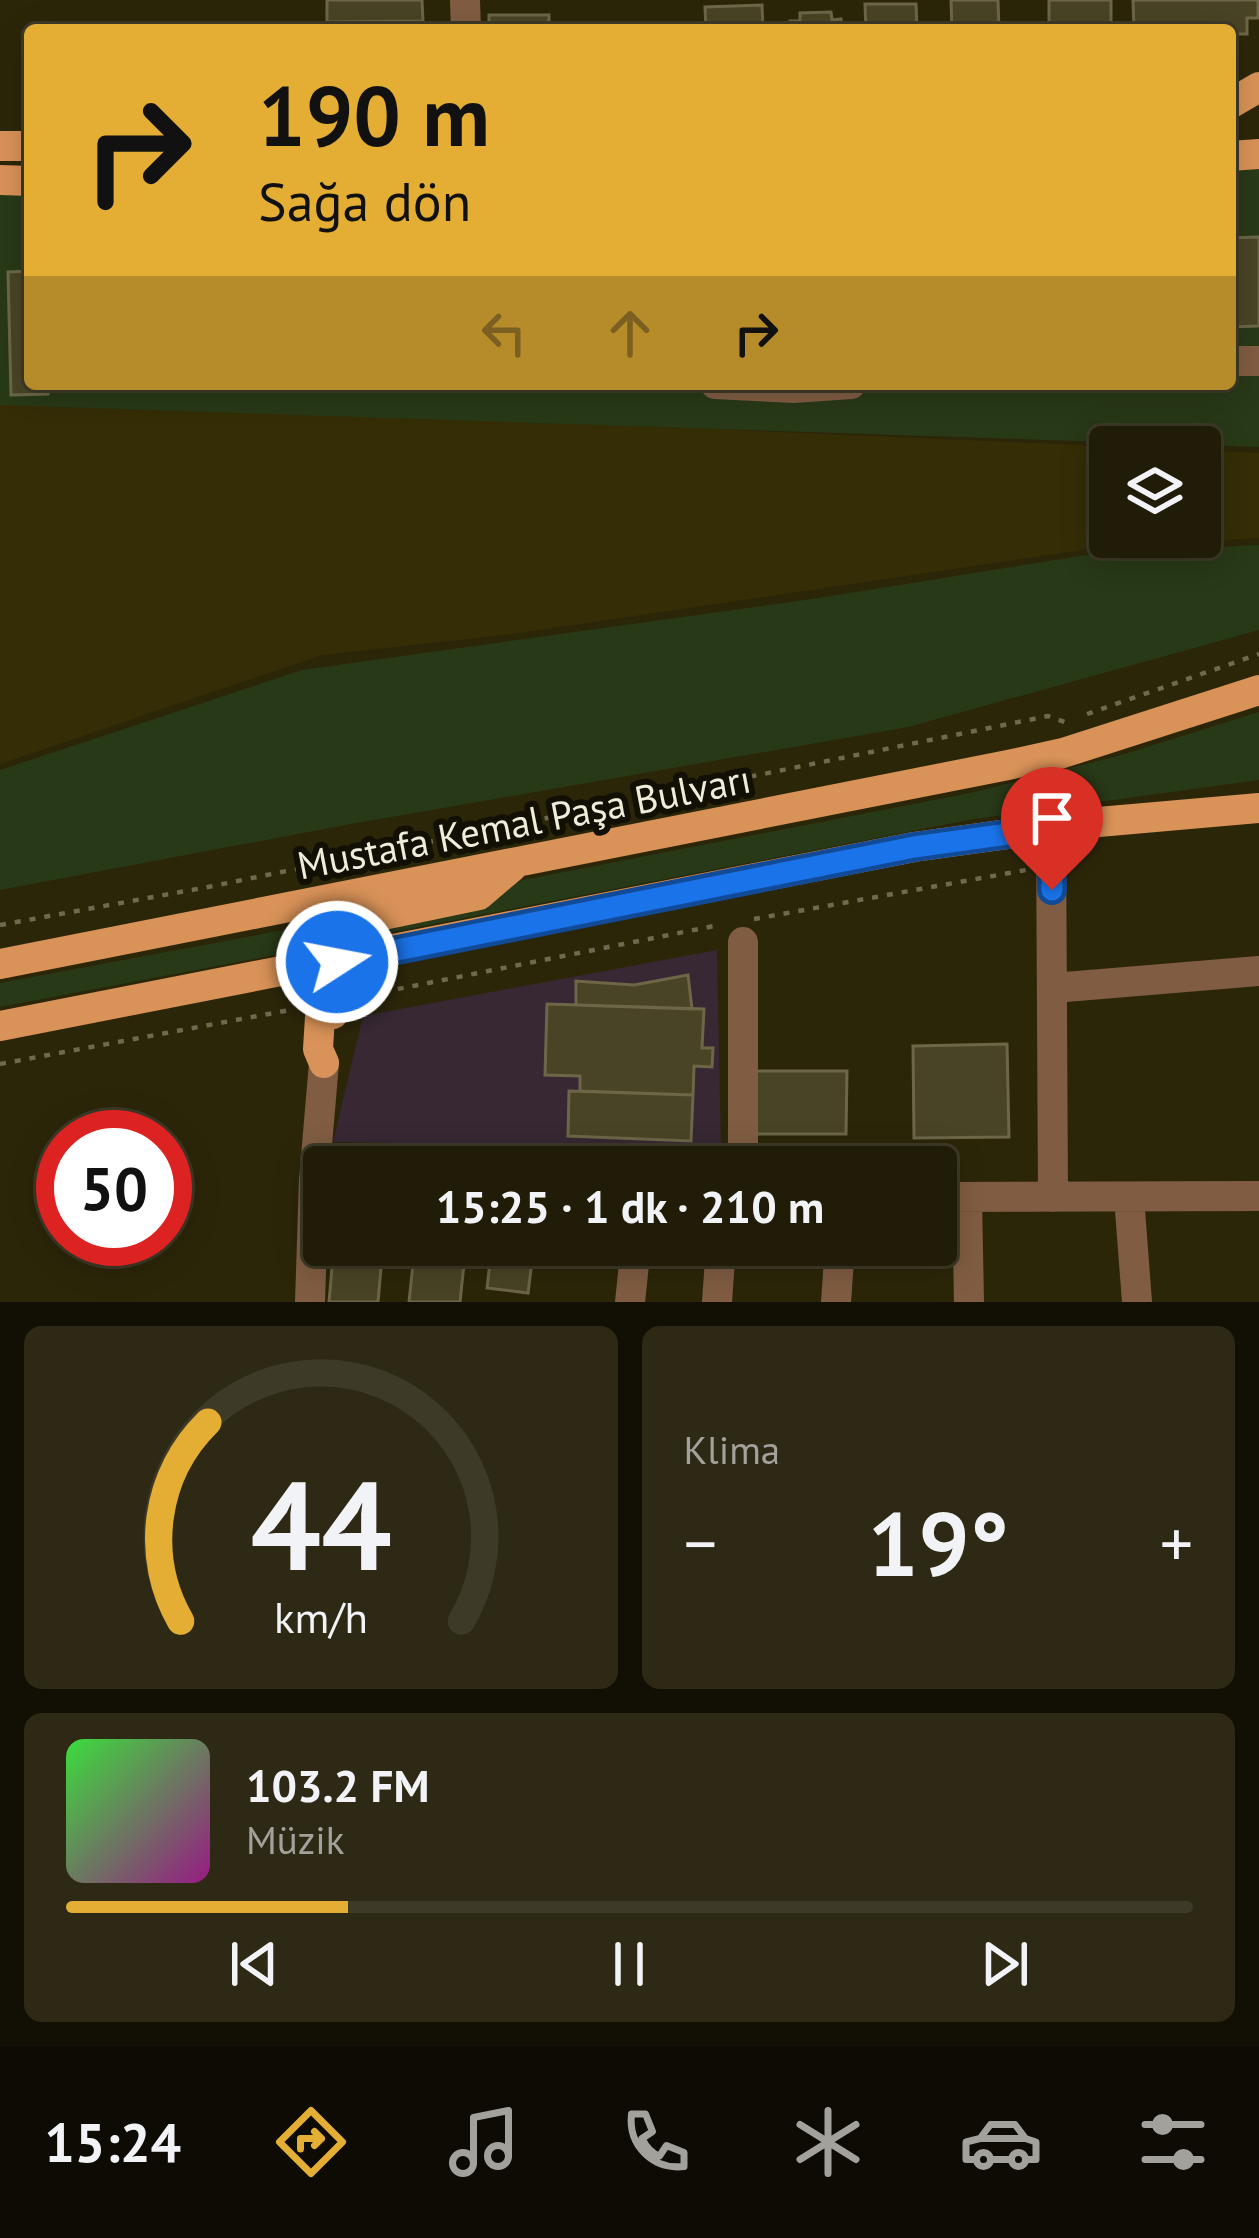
<!DOCTYPE html>
<html lang="tr">
<head>
<meta charset="utf-8">
<style>
  :root { --surface:#211c07; --page:#2d2915; --text:#f1f3f6; --muted:#a2a19b; --line:#3e3a28; --accent:#e4ae35 }
  body { margin:0; font-family:"PT Sans",sans-serif; background:var(--page); color:var(--text); height:100vh; display:flex; flex-direction:column; font-size:45px; white-space:nowrap }
  * { box-sizing:border-box; margin:0 }
  p { font-size:39px; color:var(--muted) }
  .icon { flex:none; width:66px; height:66px; fill:none; stroke:currentColor; stroke-width:2; stroke-linecap:round; stroke-linejoin:round }
  .map { position:relative; height:1302px; overflow:hidden }
  .details { display:flex; flex-direction:column; gap:24px; padding:24px; background:#120f04; flex:1 }
  .details>* { flex:none }
  .banner { position:absolute; left:24px; top:24px; width:1212px; height:366px; border-radius:12px; box-shadow:0 6px 30px #0003,0 0 0 3px var(--line); background:#e4ae35; color:#111; overflow:hidden }
  .tools { position:absolute; left:1089px; top:426px; display:grid; gap:24px }
  .tools a { display:grid; place-items:center; width:132px; height:132px; border-radius:12px; background:var(--surface); box-shadow:0 6px 30px #0003,0 0 0 3px var(--line); font-size:60px }
  .speed { position:absolute; left:36px; top:1110px; display:flex; gap:24px; font-size:60px; font-weight:700; text-align:center }
  .speed>* { display:grid; place-content:center; width:156px; height:156px; border-radius:50%; background:var(--surface); box-shadow:0 6px 30px #0003,0 0 0 3px var(--line); line-height:1 }
  .speed .limit { border:18px solid #d22; background:#fff; color:#111 }
  .pin { position:absolute; display:grid; place-items:center; width:102px; height:102px; color:#fff; margin:-123px -51px; border-radius:50% 50% 50% 0; rotate:-45deg; box-shadow:0 0 12px #0007 }
  .pin .icon { rotate:45deg }
  .me { position:absolute; width:132px; margin:-66px; rotate:79deg; stroke-linejoin:round; filter:drop-shadow(0 0 9px #0008) }
  .turn { display:flex; align-items:center; gap:42px; height:252px; padding:0 36px; font-size:54px }
  .turn .icon { width:156px; height:156px; stroke-width:2.5 }
  .turn b { display:block; font-size:84px; line-height:102px }
  .lanes { display:flex; align-items:center; height:114px; padding:0 36px; background:#0003; justify-content:center; gap:60px; direction:ltr }
  .lanes .off { opacity:.35 }
  .big { font-size:90px; font-weight:600; line-height:1.1 }
  .details .tile { flex:1; display:flex; flex-direction:column; justify-content:center; gap:18px; min-width:0; padding:0 42px; border-radius:18px; background:var(--page) }
  .details .dial { align-items:center; gap:0 }
  .dial svg { height:312px; overflow:visible; fill:none; stroke:var(--line); stroke-width:7; stroke-linecap:round; text-anchor:middle }
  .dial text { fill:var(--text); stroke:none }
  .song { display:flex; align-items:center; gap:36px }
  .cover { width:144px; height:144px; border-radius:18px; background:linear-gradient(135deg,hsl(120 70% 55%),hsl(310 70% 35%)) }
  .played { height:12px; border-radius:6px; background:linear-gradient(90deg,var(--accent) 25%,var(--line) 25%) }
  .keys { display:flex; justify-content:space-around; direction:ltr }
  .heat { display:flex; justify-content:space-between; align-items:center; font-size:66px; direction:ltr }
  .details .tiles { flex:1; display:grid; gap:24px; grid-template-columns:1fr 1fr }
  .tile:last-child { grid-column:span 2 }
  .trip { position:absolute; left:303px; top:1146px; width:654px; height:120px; border-radius:12px; background:var(--surface); box-shadow:0 6px 30px #0003,0 0 0 3px var(--line); font-weight:600; line-height:120px; text-align:center }
  .tabs { display:flex; height:192px; justify-content:space-around; align-items:center; background:#0d0b03; color:var(--muted) }
  .tabs .icon { width:84px; height:84px }
  .tabs .active { color:var(--accent) }
  .tabs b { font-size:54px; color:var(--text) }
  .map>svg:first-child { display:block }
  .built { fill:#342d06 }
  .medical { fill:#372834 }
  .green { fill:#283917 }
  .building { fill:#4a4426; stroke:#6d6748; stroke-width:3 }
  .lines { fill:none; stroke-linecap:round; stroke-linejoin:round }
  .path { stroke:#6e6950; stroke-width:4.5; stroke-dasharray:6 9; stroke-linecap:butt }
  .minor { stroke:#805d42; stroke-width:30 }
  .major { stroke:#d99258; stroke-width:30 }
  .route-casing { stroke:#114b97; stroke-width:30 }
  .route { stroke:#1a73e8; stroke-width:21 }
  .labels { text-anchor:middle; stroke-width:12; stroke-linejoin:round; paint-order:stroke }
  .street-label { font-size:39px; fill:#efecda; stroke:#120f05 }
</style>
</head>
<body>
<div class="map">
<svg width="1259" height="1302" viewBox="0 0 1259 1302">
  <rect width="100%" height="100%" fill="#2c2609"/>
  <path class="built" d="M0,403L175,406L1127,447H1110V537H1200V450L1259,453V538L1103,547L505,635L322,655L0,764Z"/>
  <path class="medical" d="M717,950L721,1148L333,1142L363,1016Z"/>
  <path class="green" d="M1230,166H1259V447L0,405V193L30,195V384H1230Z
    M1259,545V630L908,727L351,824L0,890V770L302,670L812,599L1105,552Z
    M1259,712V780L974,819L362,938L359,926L470,903L523,880L970,793L1118,756Z
    M300,927L306,949L0,1007V983Z"/>
  <path class="building" d="M327,0H422L423,21L327,22Z
    M951,0H998L999,30H952Z
    M1049,0H1111V30H1049Z
    M1133,0H1258V18H1247V34H1230V50V30H1134Z
    M865,4H916L917,30H866Z
    M762,5L763,30H706L705,7Z
    M831,12L832,20L841,19L842,30H790V21H800V13Z
    M489,15H549V30H489Z
    M562,24H619V30H562Z
    M1259,237V326L1230,327V238Z
    M30,271V384H48V394L11,395L8,272Z
    M688,975L692,1009L576,1005V981L634,985Z
    M547,1004L704,1009L702,1048H713L712,1067L694,1066L693,1095L580,1091V1076L545,1075Z
    M1007,1044L1009,1137L914,1138L913,1046Z
    M748,1071H847L846,1134H748Z
    M569,1091L693,1095L691,1141L568,1136Z
    M334,1245H383L378,1302H329Z
    M415,1245H466L460,1302H409Z
    M492,1245H534L528,1293L487,1288Z"/>
  <g class="lines">
    <path class="path" d="M1087,714L1259,654
      M754,919L1026,870
      M0,925L208,887L1048,716L1065,722
      M383,992L719,925
      M0,1064L295,1009"/>
    <path class="minor" d="M465,0L466,30
      M1230,361H1259
      M715,384L794,388L851,384
      M1051,828L1053,1197
      M743,942V1167
      M1053,988L1259,971
      M936,1197L1259,1196
      M967,1197L969,1302
      M1129,1197L1137,1302
      M310,1302L314,1180L324,1063
      M630,1302L636,1245
      M717,1302L721,1245
      M836,1302L840,1245"/>
    <path class="major" d="M1230,104L1259,87
      M0,146H30
      M1230,156L1259,154
      M0,180L30,181
      M0,964L1008,765L1063,753L1259,690
      M333,1014L352,980L380,953
      M0,1026L914,847L1087,823L1259,808
      M324,1063L318,1049L325,937L359,920L479,895L512,867"/>
  </g>
  <g class="lines">
    <defs>
      <path id="route" d="M337,962L914,847L1051,828L1052,890"/>
    </defs>
    <use href="#route" class="route-casing"/>
    <use href="#route" class="route"/>
  </g>
  <g class="labels">
    <g class="street-label">
      <text transform="translate(524 822) rotate(-11)" y="14">Mustafa Kemal Paşa Bulvarı</text>
    </g>
  </g>
</svg>
<div class="tools">
<a><svg class="icon" aria-label="layers" viewBox="0 0 24 24"><path d="M12 4l9 5-9 5-9-5zM3 14l9 5 9-5"/></svg></a>
</div>
<div class="speed"><div class="limit">50</div></div>
<div class="pin" style="left:1052px;top:890px;background:#d93025"><svg class="icon" aria-label="arrive" viewBox="0 0 24 24"><path d="M6 21V4h12l-3 4 3 4H6"/></svg></div>
<svg class="me" style="left:337px;top:962px" viewBox="-20 -20 40 40"><circle r="17" fill="#1a73e8" stroke="#fff" stroke-width="3"/><path d="M0-11L8 9 0 5-8 9z" fill="#fff"/></svg>
<div class="trip">15:25 · 1 dk · 210 m</div>
<div class="banner">
<div class="turn"><svg class="icon" aria-label="right" viewBox="0 0 24 24"><path d="M7 20v-9h11M14 6l5 5-5 5"/></svg><div><b>190 m</b>Sağa dön</div></div>
<div class="lanes"><svg class="icon off" aria-label="left" viewBox="0 0 24 24"><path d="M17 20v-9H6M10 6l-5 5 5 5"/></svg><svg class="icon off" aria-label="ahead" viewBox="0 0 24 24"><path d="M12 20V5M6 11l6-6 6 6"/></svg><svg class="icon" aria-label="right" viewBox="0 0 24 24"><path d="M7 20v-9h11M14 6l5 5-5 5"/></svg></div>
</div>
</div>
<section class="details">
<div class="tiles">
<div class="tile dial"><svg viewBox="0 0 100 80">
<path d="M14 69A42 42 0 1 1 86 69"/>
<path d="M14 69A42 42 0 0 1 21 18" stroke="#e4ae35"/>
<text x="50" y="56" font-size="32" font-weight="700">44</text>
<text x="50" y="72" font-size="11">km/h</text>
</svg></div>
<div class="tile"><p>Klima</p>
<div class="heat"><a>−</a><b class="big">19°</b><a>+</a></div>
</div>
<div class="tile">
<div class="song"><i class="cover"></i><div><b>103.2 FM</b><p>Müzik</p></div></div>
<div class="played"></div>
<div class="keys"><svg class="icon" aria-label="previous" viewBox="0 0 24 24"><path d="M18 5L8 12l10 7zM5 5v14"/></svg><svg class="icon" aria-label="pause" viewBox="0 0 24 24"><path d="M8 5v14M16 5v14"/></svg><svg class="icon" aria-label="next" viewBox="0 0 24 24"><path d="M6 5l10 7-10 7zM19 5v14"/></svg></div>
</div>
</div>
</section>
<nav class="tabs">
<b>15:24</b>
<svg class="icon active" aria-label="directions" viewBox="0 0 24 24"><path d="M12 3l9 9-9 9-9-9zM9 14v-3h6M13 9l2 2-2 2"/></svg>
<svg class="icon" aria-label="music" viewBox="0 0 24 24"><path d="M9 18V5l10-2v13"/><circle cx="6" cy="18" r="3"/><circle cx="16" cy="16" r="3"/></svg>
<svg class="icon" aria-label="phone" viewBox="0 0 24 24"><path d="M5 4h4l2 5-3 2q2 4 5 5l2-3 5 2v4C11 20 4 13 5 4z"/></svg>
<svg class="icon" aria-label="climate" viewBox="0 0 24 24"><path d="M12 3v18M4 7l16 10M4 17L20 7"/></svg>
<svg class="icon" aria-label="car" viewBox="0 0 24 24"><path d="M5 17H2v-5l4-1 3-4h7l3 4 3 1v5h-3M9 17h6M6 11h13"/><circle cx="7" cy="17" r="2"/><circle cx="17" cy="17" r="2"/></svg>
<svg class="icon" aria-label="filters" viewBox="0 0 24 24"><path d="M4 7h16M4 17h16"/><circle cx="9" cy="7" r="2"/><circle cx="15" cy="17" r="2"/></svg>
</nav>
</body>
</html>
